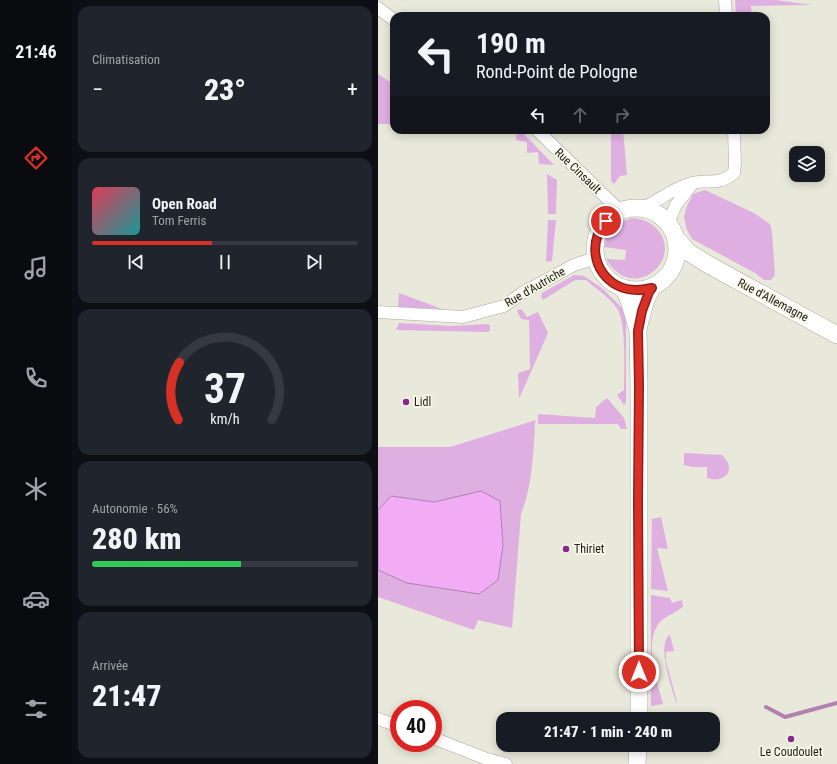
<!DOCTYPE html>
<html lang="fr">
<head>
<meta charset="utf-8">
<style>
  :root { --surface:#171b24; --page:#20242c; --text:#f1f3f6; --muted:#9ea1a6; --line:#363941; --accent:#d93025 }
  body { margin:0; font-family:"Roboto Condensed",sans-serif; background:var(--page); color:var(--text); height:100vh; display:flex; flex-direction:column; font-size:15px; white-space:nowrap }
  * { box-sizing:border-box; margin:0 }
  p { font-size:13px; color:var(--muted) }
  .icon { flex:none; width:22px; height:22px; fill:none; stroke:currentColor; stroke-width:2; stroke-linecap:round; stroke-linejoin:round }
  .map { position:relative; flex:1; overflow:hidden }
  .drawer { display:flex; flex-direction:column; gap:6px; padding:6px; background:#0d0f14; width:306px }
  .drawer>* { flex:none }
  .top-card { position:absolute; left:12px; top:12px; width:380px; height:122px; border-radius:12px; box-shadow:0 2px 10px #0003; background:#171b24; color:var(--text); overflow:hidden }
  .tools { position:absolute; left:411px; top:146px; display:grid; gap:8px }
  .tools a { display:grid; place-items:center; width:36px; height:36px; border-radius:8px; background:var(--surface); box-shadow:0 2px 10px #0003; font-size:20px }
  .speed { position:absolute; left:12px; top:700px; display:flex; gap:8px; font-size:20px; font-weight:700; text-align:center }
  .speed>* { display:grid; place-content:center; width:52px; height:52px; border-radius:50%; background:var(--surface); box-shadow:0 2px 10px #0003; line-height:1 }
  .speed .limit { border:6px solid #d22; background:#fff; color:#111 }
  .pin { position:absolute; display:grid; place-items:center; width:34px; height:34px; color:#fff; margin:-17px; border:2px solid #fff; border-radius:50%; box-shadow:0 1px 4px #0007 }
  .me { position:absolute; width:44px; margin:-22px; rotate:0deg; stroke-linejoin:round; filter:drop-shadow(0 0 3px #0008) }
  .turn { display:flex; align-items:center; gap:14px; height:84px; padding:0 20px; font-size:18px }
  .turn .icon { width:52px; height:52px; stroke-width:2.5 }
  .turn b { display:block; font-size:28px; line-height:34px }
  .lanes { display:flex; align-items:center; height:38px; padding:0 20px; background:#0003; justify-content:center; gap:20px; direction:ltr }
  .lanes .off { opacity:.35 }
  .big { font-size:30px; font-weight:800; line-height:1.1 }
  .drawer .widget { flex:1; display:flex; flex-direction:column; justify-content:center; gap:6px; min-width:0; padding:0 14px; border-radius:12px; background:var(--page) }
  .drawer .dial { align-items:center; gap:0 }
  .dial svg { height:104px; overflow:visible; fill:none; stroke:var(--line); stroke-width:7; stroke-linecap:round; text-anchor:middle }
  .dial text { fill:var(--text); stroke:none }
  .song { display:flex; align-items:center; gap:12px }
  .cover { width:48px; height:48px; border-radius:6px; background:linear-gradient(135deg,hsl(350 70% 55%),hsl(180 70% 35%)) }
  .played { height:4px; border-radius:2px; background:linear-gradient(90deg,var(--accent) 45%,var(--line) 45%) }
  .keys { display:flex; justify-content:space-around; direction:ltr }
  .heat { display:flex; justify-content:space-between; align-items:center; font-size:22px; direction:ltr }
  .charge { height:6px; border-radius:3px; background:linear-gradient(90deg,#34c759 56%,var(--line) 0) }
  .trip { position:absolute; left:118px; top:712px; width:224px; height:40px; border-radius:12px; background:var(--surface); box-shadow:0 2px 10px #0003; font-weight:800; line-height:40px; text-align:center }
  main { display:flex; flex:1; min-height:0 }
  .menu { display:flex; flex-direction:column; width:72px; justify-content:space-around; align-items:center; background:#090b0e; color:var(--muted) }
  .menu .icon { width:28px; height:28px }
  .menu .on { color:var(--accent) }
  .menu b { font-size:18px; color:var(--text) }
  .map>svg:first-child { display:block }
  .green { fill:#dfafe2 }
  .water { fill:#f1acf5; stroke:#b181b2 }
  .lines { fill:none; stroke-linecap:round; stroke-linejoin:round }
  .stream { stroke:#b181b2; stroke-width:4 }
  .street-casing { stroke:#a9aa9c; stroke-width:13 }
  .secondary-casing { stroke:#a9aa9c; stroke-width:18 }
  .street { stroke:#fff; stroke-width:12 }
  .secondary { stroke:#fff; stroke-width:17 }
  .route-casing { stroke:#8d1f18; stroke-width:10 }
  .route { stroke:#d93025; stroke-width:7 }
  .poi-dot { fill:#87268f; stroke:#f6f7e7; stroke-width:1.5 }
  .labels { text-anchor:middle; stroke-width:3.5; stroke-linejoin:round; paint-order:stroke }
  .street-label { font-size:12px; fill:#1c1c17; stroke:#f6f7e7 }
  .poi-label { font-size:12px; fill:#1c1c17; stroke:#f6f7e7; text-anchor:start }
</style>
</head>
<body>
<main>
<nav class="menu">
<b>21:46</b>
<svg class="icon on" aria-label="directions" viewBox="0 0 24 24"><path d="M12 3l9 9-9 9-9-9zM9 14v-3h6M13 9l2 2-2 2"/></svg>
<svg class="icon" aria-label="music" viewBox="0 0 24 24"><path d="M9 18V5l10-2v13"/><circle cx="6" cy="18" r="3"/><circle cx="16" cy="16" r="3"/></svg>
<svg class="icon" aria-label="phone" viewBox="0 0 24 24"><path d="M5 4h4l2 5-3 2q2 4 5 5l2-3 5 2v4C11 20 4 13 5 4z"/></svg>
<svg class="icon" aria-label="climate" viewBox="0 0 24 24"><path d="M12 3v18M4 7l16 10M4 17L20 7"/></svg>
<svg class="icon" aria-label="car" viewBox="0 0 24 24"><path d="M5 17H2v-5l4-1 3-4h7l3 4 3 1v5h-3M9 17h6M6 11h13"/><circle cx="7" cy="17" r="2"/><circle cx="17" cy="17" r="2"/></svg>
<svg class="icon" aria-label="filters" viewBox="0 0 24 24"><path d="M4 7h16M4 17h16"/><circle cx="9" cy="7" r="2"/><circle cx="15" cy="17" r="2"/></svg>
</nav>
<section class="drawer">
<div class="widget"><p>Climatisation</p>
<div class="heat"><a>−</a><b class="big">23°</b><a>+</a></div>
</div>
<div class="widget">
<div class="song"><i class="cover"></i><div><b>Open Road</b><p>Tom Ferris</p></div></div>
<div class="played"></div>
<div class="keys"><svg class="icon" aria-label="previous" viewBox="0 0 24 24"><path d="M18 5L8 12l10 7zM5 5v14"/></svg><svg class="icon" aria-label="pause" viewBox="0 0 24 24"><path d="M8 5v14M16 5v14"/></svg><svg class="icon" aria-label="next" viewBox="0 0 24 24"><path d="M6 5l10 7-10 7zM19 5v14"/></svg></div>
</div>
<div class="widget dial"><svg viewBox="0 0 100 80">
<path d="M14 69A42 42 0 1 1 86 69"/>
<path d="M14 69A42 42 0 0 1 15 25" stroke="#d93025"/>
<text x="50" y="56" font-size="32" font-weight="700">37</text>
<text x="50" y="72" font-size="11">km/h</text>
</svg></div>
<div class="widget"><p>Autonomie · 56%</p><b class="big">280 km</b><div class="charge"></div></div>
<div class="widget"><p>Arrivée</p><b class="big">21:47</b></div>
</section>
<div class="map">
<svg width="459" height="764" viewBox="0 0 459 764">
  <rect width="100%" height="100%" fill="#e8e9da"/>
  <path class="green" d="M357,0H398L434,5L373,6L374,16H358Z
    M0,74L12,82L16,76V124H0Z
    M139,130H142L176,165L161,164L160,152L149,153V142L138,140Z
    M233,130H245L249,175L242,176L236,184L233,181Z
    M169,174L179,180L178,214H170Z
    M327,190L376,213L392,224L394,232L397,275L393,280H386L377,273L314,239L308,228L306,216L309,206L315,194Z
    M255,218C264,219 270,221 277,227C309,257 256,306 228,259L247,260L248,250L226,247C230,231 238,222 255,218Z
    M170,220H178L174,261L168,262Z
    M196,275L206,276L224,288L245,309L248,322V402L246,405L239,395L246,390C246,371 249,321 238,307C232,298 216,287 208,280H197L165,300L163,296L164,293Z
    M21,293L64,309L20,307Z
    M141,309L144,310L149,317L160,312L170,333L141,399L140,373L152,369L151,320L143,319L139,311Z
    M21,323L73,326L110,324L112,326V330L110,332L18,330Z
    M229,398L246,418L249,429H243L240,424H160V414L217,418L218,407Z
    M158,420L156,427L157,428C155,457 154,486 143,514L134,628L100,620L96,630L0,597V447H72Z
    M306,453L344,455C359,469 348,484 329,478V467H315L306,465Z
    M283,517L290,549L279,548L290,591L273,589L274,519Z
    M273,595L292,598L294,603L304,600L305,606C301,612 288,615 282,622C265,642 279,681 285,704L273,706Z
    M292,635L296,651L288,652V661L299,702H298C294,689 278,643 292,635Z"/>
  <path class="water" d="M103,491L122,501L125,545L120,580L101,594L29,583L0,570V510L13,496L56,502Z"/>
  <g class="lines">
    <path class="stream" d="M388,707L407,717L459,703"/>
    <defs>
      <path id="street" d="M347,0L348,16
        M0,8L16,20
        M159,130L242,211
        M264,208C281,201 296,187 314,183C332,179 340,186 356,173L357,164L356,130
        M290,223L298,205L314,184
        M0,312L85,317L126,306L144,293L196,265L217,258
        M0,719L21,726
        M55,738L109,759L128,764"/>
      <path id="secondary" d="M217 249a41 41 0 1 1 82 0a41 41 0 1 1-82 0Z
        M298,238L310,252L331,265L459,335
        M246,289L251,300L260,331L261,385V719
        M260,329C264,315 266,300 274,288
        M259,764L260,745"/>
    </defs>
    <use href="#street" class="street-casing"/>
    <use href="#secondary" class="secondary-casing"/>
    <use href="#street" class="street"/>
    <use href="#secondary" class="secondary"/>
  </g>
  <g class="lines">
    <defs>
      <path id="route" d="M228,221C225,225 221,229 220,234C210,262 229,290 259,290C264,290 269,289 274,288L271,292L264,311L260,331L261,385L260,500L261,672"/>
    </defs>
    <use href="#route" class="route-casing"/>
    <use href="#route" class="route"/>
  </g>
  <g class="poi-dot">
    <circle cx="28" cy="402" r="4"/>
    <circle cx="188" cy="549" r="4"/>
    <circle cx="413" cy="739" r="4"/>
  </g>
  <g class="labels">
    <g class="street-label">
      <text transform="translate(200 171) rotate(44)" y="4">Rue Cinsault</text>
      <text transform="translate(157 287) rotate(-30)" y="4">Rue d'Autriche</text>
      <text transform="translate(395 300) rotate(28)" y="4">Rue d'Allemagne</text>
    </g>
    <g class="poi-label">
      <text x="36" y="406">Lidl</text>
      <text x="196" y="553">Thiriet</text>
      <text x="413" y="756" text-anchor="middle">Le Coudoulet</text>
    </g>
  </g>
</svg>
<div class="tools">
<a><svg class="icon" aria-label="layers" viewBox="0 0 24 24"><path d="M12 4l9 5-9 5-9-5zM3 14l9 5 9-5"/></svg></a>
</div>
<div class="speed"><div class="limit">40</div></div>
<div class="pin" style="left:228px;top:221px;background:#d93025"><svg class="icon" aria-label="arrive" viewBox="0 0 24 24"><path d="M6 21V4h12l-3 4 3 4H6"/></svg></div>
<svg class="me" style="left:261px;top:672px" viewBox="-20 -20 40 40"><circle r="17" fill="#d93025" stroke="#fff" stroke-width="3"/><path d="M0-11L8 9 0 5-8 9z" fill="#fff"/></svg>
<div class="trip">21:47 · 1 min · 240 m</div>
<div class="top-card">
<div class="turn"><svg class="icon" aria-label="left" viewBox="0 0 24 24"><path d="M17 20v-9H6M10 6l-5 5 5 5"/></svg><div><b>190 m</b>Rond-Point de Pologne</div></div>
<div class="lanes"><svg class="icon" aria-label="left" viewBox="0 0 24 24"><path d="M17 20v-9H6M10 6l-5 5 5 5"/></svg><svg class="icon off" aria-label="ahead" viewBox="0 0 24 24"><path d="M12 20V5M6 11l6-6 6 6"/></svg><svg class="icon off" aria-label="right" viewBox="0 0 24 24"><path d="M7 20v-9h11M14 6l5 5-5 5"/></svg></div>
</div>
</div>
</main>
</body>
</html>
